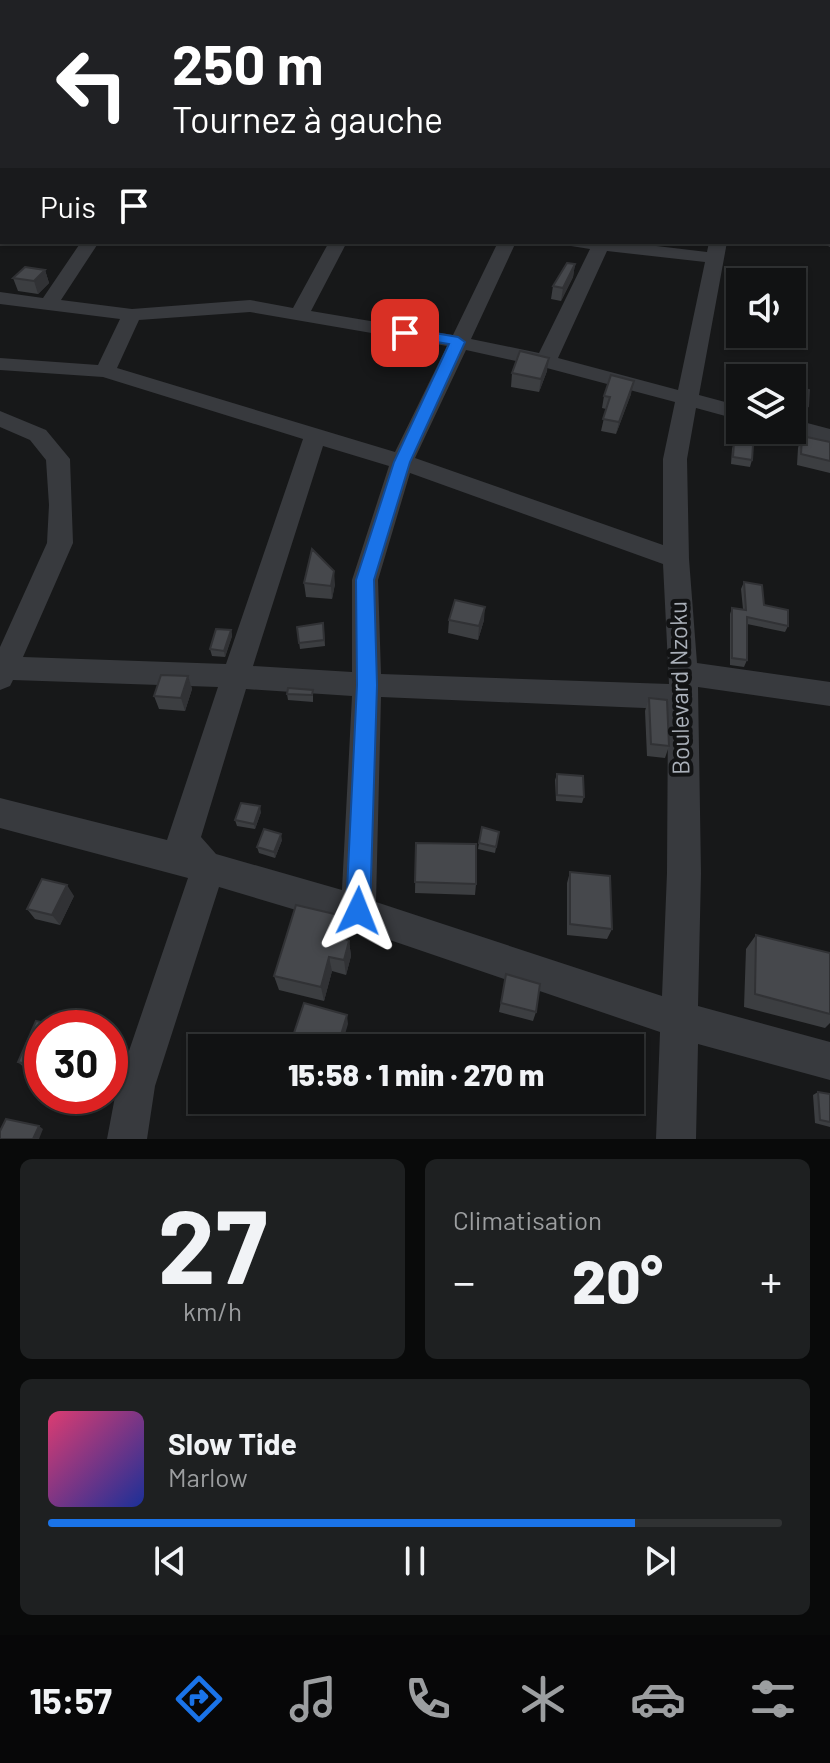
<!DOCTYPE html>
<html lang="fr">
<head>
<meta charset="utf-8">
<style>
  :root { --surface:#111213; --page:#1e2021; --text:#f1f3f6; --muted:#9c9ea0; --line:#303233; --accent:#1a73e8 }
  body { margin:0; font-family:Barlow,sans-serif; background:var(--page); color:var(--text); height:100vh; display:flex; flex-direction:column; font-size:30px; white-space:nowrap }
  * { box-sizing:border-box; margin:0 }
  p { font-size:26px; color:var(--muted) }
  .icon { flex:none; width:44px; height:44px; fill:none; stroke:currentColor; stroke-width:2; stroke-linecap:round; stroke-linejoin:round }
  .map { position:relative; height:1139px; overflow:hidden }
  .side { display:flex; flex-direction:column; gap:20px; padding:20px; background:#090a0a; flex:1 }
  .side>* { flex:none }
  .top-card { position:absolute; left:0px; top:0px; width:830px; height:244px; box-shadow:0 2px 6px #0004,0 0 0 2px var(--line); background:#202124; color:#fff; overflow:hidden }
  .controls { position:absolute; left:726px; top:268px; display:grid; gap:16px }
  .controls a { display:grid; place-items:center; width:80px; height:80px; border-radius:0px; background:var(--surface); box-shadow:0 2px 6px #0004,0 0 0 2px var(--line); font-size:40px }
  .speed { position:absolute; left:24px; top:1010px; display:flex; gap:16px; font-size:40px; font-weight:700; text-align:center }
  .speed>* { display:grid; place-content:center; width:104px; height:104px; border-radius:50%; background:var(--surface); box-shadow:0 2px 6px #0004,0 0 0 2px var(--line); line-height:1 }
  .speed .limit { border:12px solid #d22; background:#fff; color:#111 }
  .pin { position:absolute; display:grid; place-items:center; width:68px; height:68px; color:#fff; margin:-34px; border-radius:16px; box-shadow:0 4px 12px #0006 }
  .me { position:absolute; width:88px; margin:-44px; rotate:2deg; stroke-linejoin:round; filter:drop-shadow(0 0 6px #0008) }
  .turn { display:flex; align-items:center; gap:28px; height:168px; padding:0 40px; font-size:36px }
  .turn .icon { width:104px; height:104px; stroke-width:2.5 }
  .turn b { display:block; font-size:56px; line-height:68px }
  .then { display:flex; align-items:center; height:76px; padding:0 40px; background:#0003; gap:16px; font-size:30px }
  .big { font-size:60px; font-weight:800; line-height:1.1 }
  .side .tile { flex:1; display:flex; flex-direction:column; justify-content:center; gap:12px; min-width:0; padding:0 28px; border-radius:12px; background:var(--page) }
  .side .dial { align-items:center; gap:0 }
  .dial b { font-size:104px; line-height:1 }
  .song { display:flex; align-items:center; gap:24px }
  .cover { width:96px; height:96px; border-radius:12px; background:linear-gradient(135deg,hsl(340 70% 55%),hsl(230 70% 35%)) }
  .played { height:8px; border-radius:4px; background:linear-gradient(90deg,var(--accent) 80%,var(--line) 80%) }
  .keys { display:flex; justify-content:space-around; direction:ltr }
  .heat { display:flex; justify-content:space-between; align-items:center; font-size:44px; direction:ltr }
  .side .tiles { flex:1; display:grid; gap:20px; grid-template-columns:1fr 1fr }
  .tile:last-child { grid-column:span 2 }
  .trip { position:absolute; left:188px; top:1034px; width:456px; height:80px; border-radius:0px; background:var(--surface); box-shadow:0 2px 6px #0004,0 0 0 2px var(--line); font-weight:800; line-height:80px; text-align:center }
  .menu { display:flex; height:128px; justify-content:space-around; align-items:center; background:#070708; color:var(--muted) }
  .menu .icon { width:56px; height:56px }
  .menu .on { color:var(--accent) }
  .menu b { font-size:36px; color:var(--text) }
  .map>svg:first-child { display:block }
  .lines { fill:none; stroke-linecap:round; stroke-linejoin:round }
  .minor { fill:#383a3e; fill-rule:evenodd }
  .wall { fill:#3c3e41 }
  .shaded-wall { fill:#313235 }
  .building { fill:#46484c; stroke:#313235; stroke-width:2 }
  .route { fill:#1a73e8; stroke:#114b97; stroke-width:2 }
  .labels { text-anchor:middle; stroke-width:8; stroke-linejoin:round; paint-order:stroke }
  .street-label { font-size:24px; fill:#aab0b9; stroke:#121314 }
</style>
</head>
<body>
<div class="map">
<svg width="830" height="1139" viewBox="0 0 830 1139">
  <rect width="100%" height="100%" fill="#171819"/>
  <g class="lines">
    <path class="minor" d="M78,0H97L77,2Z
      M737,0H749L750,2H738Z
      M821,0H830V7L828,2Z
      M0,11H2V19H0Z
      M828,27L830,28V36L828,35Z
      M0,79H2V87H0Z
      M0,107H2V115H0Z
      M2,133V144L0,145V134Z
      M828,158H830V168H828Z
      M828,198H830V208H828Z
      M0,207H2L0,220Z
      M828,236H830V247L820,242H828Z
      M81,242H99L61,300L132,309L250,300L293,308L329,242H347L311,311L453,335L498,242H516L471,339L539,353L590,249L571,246L568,242H623L707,252L709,242H727L699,395L740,406V420L696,408L687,459L689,559L697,663L830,682V706L698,687L701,873L698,1006L830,1042V1080L698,1044L696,1139H656L660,1032L343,924L219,887L155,1086L147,1139H107L117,1086L188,878L0,828V798L167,840L218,687L13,680L10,686L0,690V647L47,543L49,505L46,460L30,440L0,427V411L46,430L70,459L73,543L23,657L226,664L303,439L103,377L0,370V358L98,365L120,319L0,304V292L43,298ZM607,251L705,262L678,390L558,358ZM250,312L447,346L395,452L117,368L139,320ZM466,350L543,367L675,402L663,459V545L415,458ZM323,446L389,466L352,580V672L253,666ZM410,473L663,564L669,684L381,674L378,580ZM246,689L352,696L342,890L216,854L201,837ZM381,697L668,709L667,873L662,996L376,902Z
      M792,419L830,429V443L784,431L792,430Z"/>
  </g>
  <path class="wall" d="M575,264L573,277L561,301L551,299L553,286Z
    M45,270L49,283L38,294L18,291L13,278Z
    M547,371L539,392L511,387L512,373Z
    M792,387L808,406L803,419L793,417L792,419Z
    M631,394L616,434L601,431L606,409L602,408L604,396Z
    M792,421L805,432L803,437L830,442V473L797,465L798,448L799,444L743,432L744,430H792Z
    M734,442L752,460L750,467L731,464L732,449Z
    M744,582L764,605L788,626L785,632L747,624V660L744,667L730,665V614L732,608L743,609L741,589Z
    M304,583L335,584L332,599L306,597Z
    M449,620H484L478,640L448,633Z
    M297,627L324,630L325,646L300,649Z
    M231,630L232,636L225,657L212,656L210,649Z
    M188,676L192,689L185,711L159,709L154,696Z
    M313,690V702L288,700L287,694Z
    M649,698L669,746L665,758L647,756L645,711Z
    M557,774L584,797L582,803L556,801L555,780Z
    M261,812L255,829L237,826L235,820Z
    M499,832L495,853L478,849L479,843Z
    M282,840L275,858L259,853L257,847Z
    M416,843L476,884L475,895L415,893Z
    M570,872L612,929L607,939L567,935V883Z
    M74,896L60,925L35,919L27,909Z
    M343,916L345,931L344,938L349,941L351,956L346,975L332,971L324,1001L279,990L274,976Z
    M756,935L830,953V1023L825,1028L744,1007L746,949Z
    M506,974L536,1012L533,1021L499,1012Z
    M42,1028V1074L27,1070L18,1062Z
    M818,1092L830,1094V1127L815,1123L813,1095Z"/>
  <path class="shaded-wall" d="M575,264L573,277L561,301L563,288Z
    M45,270L49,283L38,294L34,281Z
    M549,358L547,371L539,392L541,379Z
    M634,381L631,394L616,434L619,422Z
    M334,571L335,584L332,599L331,586Z
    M485,607L484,620L478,640L479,626Z
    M231,630L232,636L225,657L224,651Z
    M188,676L192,689L185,711L181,698Z
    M260,806L261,812L255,829L254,824Z
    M281,834L282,840L275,858L274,852Z
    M67,885L74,896L60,925L52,915Z
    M343,916L345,931L341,950L338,935Z
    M349,941L351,956L346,975L344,960Z
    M329,957L332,971L324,1001L321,987Z
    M347,1015L348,1024L341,1048H337Z
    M39,1126L43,1129L39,1139H33Z"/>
  <path class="building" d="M763,0H794V2H764Z
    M828,48H830V80L828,79Z
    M567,263L575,264L563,288L553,286Z
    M25,267L45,270L34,281L13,278Z
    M520,351L549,358L541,379L512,373Z
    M611,375L634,381L619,422L603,419L610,397L604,396Z
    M792,387L809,390L808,406L795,404L794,415L792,416Z
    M792,421L806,426L805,432L792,429Z
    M802,436L830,442V461L801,454Z
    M734,442L753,445L752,460L733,457Z
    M312,549L334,571L331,586L304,583Z
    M744,582L762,585L764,605L788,610V626L747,617V660L732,658V608L746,610Z
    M455,600L485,607L479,626L449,620Z
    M323,623L324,640L299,643L297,627Z
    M216,629L231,630L224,651L210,649Z
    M161,675L188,676L181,698L154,696Z
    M288,688L313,690L312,695L287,694Z
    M649,698L667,700L669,746L651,744Z
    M557,774L583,776L584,797L557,795Z
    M241,803L260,806L254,824L235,820Z
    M482,827L499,832L496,847L479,843Z
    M264,829L281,834L274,852L257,847Z
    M416,843L476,844V884L415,882Z
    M570,872L610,876L612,929L570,924Z
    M42,879L67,885L52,915L27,909Z
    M296,905L343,916L338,935L349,941L344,960L329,957L321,987L274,976Z
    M756,935L830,953V1014L755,994Z
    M506,974L540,984L536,1012L501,1003Z
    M304,1003L347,1015L337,1048H289Z
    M36,1021L70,1028H42V1068L18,1062Z
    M570,1045L594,1048H570Z
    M818,1092L830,1094V1122L820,1120Z
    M6,1119L39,1126L33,1139H0V1131Z"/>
  <path class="route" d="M405,328L458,337L465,342L410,462L374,580L377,685L370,911L366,919L358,923L349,919L346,911L357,685L356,580L394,462L449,344L400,336L398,333Z"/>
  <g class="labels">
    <g class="street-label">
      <text transform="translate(680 688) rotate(-91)" y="8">Boulevard Nzoku</text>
    </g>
  </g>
</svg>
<div class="controls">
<a><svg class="icon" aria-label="sound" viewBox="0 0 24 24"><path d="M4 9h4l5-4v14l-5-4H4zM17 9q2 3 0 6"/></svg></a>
<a><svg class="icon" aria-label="layers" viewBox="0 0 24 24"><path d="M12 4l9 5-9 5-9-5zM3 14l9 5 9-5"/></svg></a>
</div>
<div class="speed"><div class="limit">30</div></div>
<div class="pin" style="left:405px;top:333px;background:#d93025"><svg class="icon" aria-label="arrive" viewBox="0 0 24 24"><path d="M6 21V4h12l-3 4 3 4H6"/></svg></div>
<svg class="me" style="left:358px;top:911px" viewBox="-20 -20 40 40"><path d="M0-17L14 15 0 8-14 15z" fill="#1a73e8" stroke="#fff" stroke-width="4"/></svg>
<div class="trip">15:58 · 1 min · 270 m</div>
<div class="top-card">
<div class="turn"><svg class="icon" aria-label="left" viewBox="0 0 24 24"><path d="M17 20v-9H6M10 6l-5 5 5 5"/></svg><div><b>250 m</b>Tournez à gauche</div></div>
<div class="then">Puis<svg class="icon" aria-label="arrive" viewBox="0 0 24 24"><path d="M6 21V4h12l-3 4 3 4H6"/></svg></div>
</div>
</div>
<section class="side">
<div class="tiles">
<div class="tile dial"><b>27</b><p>km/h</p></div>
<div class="tile"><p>Climatisation</p>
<div class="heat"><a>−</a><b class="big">20°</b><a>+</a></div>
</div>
<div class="tile">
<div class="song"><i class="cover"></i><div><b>Slow Tide</b><p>Marlow</p></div></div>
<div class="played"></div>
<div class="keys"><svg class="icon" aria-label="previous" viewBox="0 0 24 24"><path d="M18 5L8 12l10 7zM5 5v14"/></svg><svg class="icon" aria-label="pause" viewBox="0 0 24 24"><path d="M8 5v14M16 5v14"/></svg><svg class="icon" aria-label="next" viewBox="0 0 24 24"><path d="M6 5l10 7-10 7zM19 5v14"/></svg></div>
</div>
</div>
</section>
<nav class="menu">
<b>15:57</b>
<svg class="icon on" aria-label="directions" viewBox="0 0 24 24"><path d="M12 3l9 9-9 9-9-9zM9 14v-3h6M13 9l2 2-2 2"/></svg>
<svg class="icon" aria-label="music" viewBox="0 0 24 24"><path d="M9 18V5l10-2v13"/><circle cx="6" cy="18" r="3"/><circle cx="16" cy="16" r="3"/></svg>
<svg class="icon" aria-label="phone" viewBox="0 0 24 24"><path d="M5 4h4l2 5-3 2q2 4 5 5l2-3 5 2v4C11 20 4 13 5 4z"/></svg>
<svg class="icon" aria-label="climate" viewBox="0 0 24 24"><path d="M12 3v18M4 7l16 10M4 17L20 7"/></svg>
<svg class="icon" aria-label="car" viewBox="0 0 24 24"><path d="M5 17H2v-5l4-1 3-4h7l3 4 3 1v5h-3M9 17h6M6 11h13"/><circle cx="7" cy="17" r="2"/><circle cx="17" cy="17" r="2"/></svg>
<svg class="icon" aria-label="filters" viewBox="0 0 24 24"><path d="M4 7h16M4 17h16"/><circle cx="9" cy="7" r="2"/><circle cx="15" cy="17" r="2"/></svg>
</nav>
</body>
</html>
